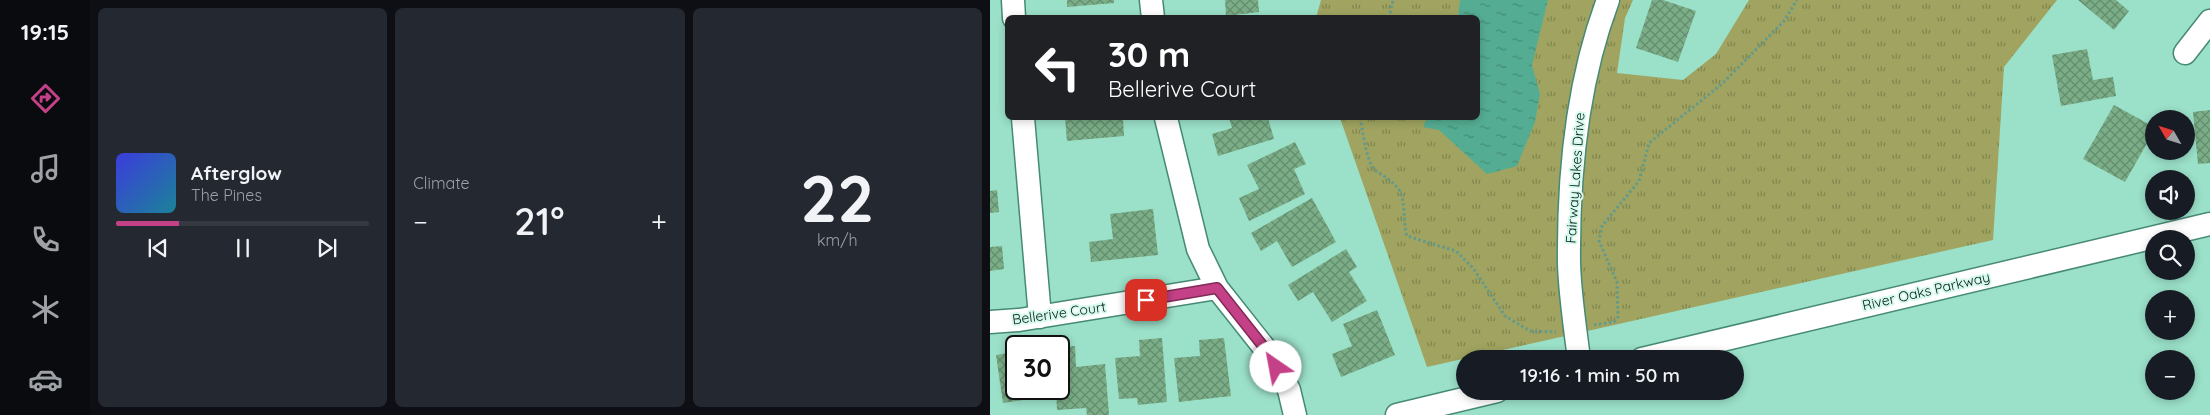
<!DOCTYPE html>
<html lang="en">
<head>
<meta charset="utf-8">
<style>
  :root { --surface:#171b24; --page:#242831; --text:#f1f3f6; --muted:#9ea1a6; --line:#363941; --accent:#c54187 }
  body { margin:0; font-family:Quicksand,sans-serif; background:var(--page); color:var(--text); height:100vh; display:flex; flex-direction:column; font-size:19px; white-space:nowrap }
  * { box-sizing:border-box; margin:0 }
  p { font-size:16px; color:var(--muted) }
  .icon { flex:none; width:28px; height:28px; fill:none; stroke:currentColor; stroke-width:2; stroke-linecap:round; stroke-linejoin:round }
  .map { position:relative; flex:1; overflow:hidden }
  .details { display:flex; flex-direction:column; gap:8px; padding:8px; background:#0d0f14; width:900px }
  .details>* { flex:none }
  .top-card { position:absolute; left:15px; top:15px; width:475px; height:105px; border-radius:8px; box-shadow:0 2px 8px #0003; background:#202124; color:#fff; overflow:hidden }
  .needle { width:32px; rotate:309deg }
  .buttons { position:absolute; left:1155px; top:110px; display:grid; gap:10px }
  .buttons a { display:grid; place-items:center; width:50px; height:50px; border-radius:50%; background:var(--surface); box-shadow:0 2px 8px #0003; font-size:25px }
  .speed { position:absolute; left:15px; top:335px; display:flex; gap:10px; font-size:25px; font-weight:700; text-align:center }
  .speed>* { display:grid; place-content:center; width:65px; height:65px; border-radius:50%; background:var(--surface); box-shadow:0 2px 8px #0003; line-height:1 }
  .speed .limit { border:2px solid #111; border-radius:8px; background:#fff; color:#111 }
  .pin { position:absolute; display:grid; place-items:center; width:42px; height:42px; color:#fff; margin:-21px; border-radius:10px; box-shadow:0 2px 8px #0006 }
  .me { position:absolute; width:55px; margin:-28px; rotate:327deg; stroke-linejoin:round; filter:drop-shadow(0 0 4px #0008) }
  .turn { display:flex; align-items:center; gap:18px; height:105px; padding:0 20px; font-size:22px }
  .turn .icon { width:65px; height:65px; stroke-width:2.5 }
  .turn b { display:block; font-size:35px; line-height:42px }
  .big { font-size:38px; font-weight:600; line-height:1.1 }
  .details .widget { flex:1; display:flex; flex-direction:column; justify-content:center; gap:8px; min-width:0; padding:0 18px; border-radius:8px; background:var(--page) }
  .details .dial { align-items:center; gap:0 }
  .dial b { font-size:65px; line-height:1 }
  .song { display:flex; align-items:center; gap:15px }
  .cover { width:60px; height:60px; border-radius:8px; background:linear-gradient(135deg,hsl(240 70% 55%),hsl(190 70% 35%)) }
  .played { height:5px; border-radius:2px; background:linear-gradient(90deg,var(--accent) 25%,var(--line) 25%) }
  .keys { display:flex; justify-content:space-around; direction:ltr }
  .heat { display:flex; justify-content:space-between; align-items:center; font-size:28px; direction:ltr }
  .details .tiles { flex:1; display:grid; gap:8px; grid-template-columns:repeat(3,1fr) }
  .trip { position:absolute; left:466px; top:350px; width:288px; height:50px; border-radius:25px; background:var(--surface); box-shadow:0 2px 8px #0003; font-weight:600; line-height:50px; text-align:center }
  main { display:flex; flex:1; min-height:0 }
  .menu { display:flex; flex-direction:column; width:90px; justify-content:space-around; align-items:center; background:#090b0e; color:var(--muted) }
  .menu .icon { width:35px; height:35px }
  .menu .current { color:var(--accent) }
  .menu b { font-size:22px; color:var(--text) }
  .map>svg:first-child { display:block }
  .grass { fill:url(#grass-tufts) }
  .water { fill:url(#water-ripples) }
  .building { fill:url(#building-cross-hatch) }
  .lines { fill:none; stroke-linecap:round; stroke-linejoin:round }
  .minor-casing { stroke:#468a75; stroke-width:25 }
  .path { stroke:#649a89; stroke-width:3; stroke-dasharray:2.5 2.5; stroke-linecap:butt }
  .minor { stroke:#fff; stroke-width:22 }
  .route-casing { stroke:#802a58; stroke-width:12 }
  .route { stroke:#c54187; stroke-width:9 }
  .labels { text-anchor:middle; stroke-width:4; stroke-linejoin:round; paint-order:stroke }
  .street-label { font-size:14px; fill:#042119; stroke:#d7f9ed }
</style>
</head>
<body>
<main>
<nav class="menu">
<b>19:15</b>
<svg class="icon current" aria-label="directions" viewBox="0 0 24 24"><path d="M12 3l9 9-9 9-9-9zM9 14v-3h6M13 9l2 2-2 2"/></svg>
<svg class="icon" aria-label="music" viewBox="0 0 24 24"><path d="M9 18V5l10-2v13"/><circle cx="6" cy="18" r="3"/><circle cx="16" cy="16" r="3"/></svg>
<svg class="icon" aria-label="phone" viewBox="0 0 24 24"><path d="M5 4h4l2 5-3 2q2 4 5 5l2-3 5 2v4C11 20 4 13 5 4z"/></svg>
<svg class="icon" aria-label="climate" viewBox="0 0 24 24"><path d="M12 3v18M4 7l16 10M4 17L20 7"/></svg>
<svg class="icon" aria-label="car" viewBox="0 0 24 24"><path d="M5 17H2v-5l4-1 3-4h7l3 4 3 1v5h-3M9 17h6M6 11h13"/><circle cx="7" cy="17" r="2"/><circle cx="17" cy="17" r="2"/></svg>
</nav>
<section class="details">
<div class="tiles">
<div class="widget">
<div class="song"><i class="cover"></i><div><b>Afterglow</b><p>The Pines</p></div></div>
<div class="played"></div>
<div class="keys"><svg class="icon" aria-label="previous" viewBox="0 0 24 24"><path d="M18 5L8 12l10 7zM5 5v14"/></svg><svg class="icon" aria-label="pause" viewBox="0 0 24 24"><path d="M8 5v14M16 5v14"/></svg><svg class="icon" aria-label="next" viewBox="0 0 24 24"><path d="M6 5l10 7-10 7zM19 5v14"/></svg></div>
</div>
<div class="widget"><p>Climate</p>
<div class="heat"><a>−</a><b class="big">21°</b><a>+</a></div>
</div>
<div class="widget dial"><b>22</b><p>km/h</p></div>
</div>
</section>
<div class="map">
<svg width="1220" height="415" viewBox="0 0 1220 415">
  <defs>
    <pattern id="grass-tufts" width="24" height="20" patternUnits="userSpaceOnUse" patternTransform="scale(1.25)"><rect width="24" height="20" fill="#a0a460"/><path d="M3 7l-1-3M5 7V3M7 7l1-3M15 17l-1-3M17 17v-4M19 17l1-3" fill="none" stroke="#80854e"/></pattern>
    <pattern id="water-ripples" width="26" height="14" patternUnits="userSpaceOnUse" patternTransform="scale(1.25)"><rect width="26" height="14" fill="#54ad92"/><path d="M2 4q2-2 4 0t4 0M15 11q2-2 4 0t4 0" fill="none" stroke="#438c76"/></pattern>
    <pattern id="building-cross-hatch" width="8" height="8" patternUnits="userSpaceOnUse" patternTransform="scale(1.25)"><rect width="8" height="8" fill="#7bae87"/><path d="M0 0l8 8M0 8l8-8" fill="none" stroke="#638d6e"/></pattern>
  </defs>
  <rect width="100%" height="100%" fill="#9be0c9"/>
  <path class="grass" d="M331,0H643L635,18L627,73L693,80L726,54L759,0H1067L1014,67L1003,240L437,367L350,118H488V18H326Z"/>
  <path class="water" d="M470,0H558L542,65L550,94L545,122L527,166L497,174L449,130L433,127L437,118H488V18L468,17Z"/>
  <path class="building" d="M77,0H124V3L77,7Z
    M235,0H268L269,12L236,16Z
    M662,0H673L706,11L688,62L646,48Z
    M1088,0H1126L1139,11L1124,30Z
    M1097,49L1103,80L1123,77L1126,96L1071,106L1062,55Z
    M1124,105L1164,127V131L1135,182L1093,159Z
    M1220,110V163L1208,164L1203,112Z
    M75,118H133L134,136L77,141Z
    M239,118H278L284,139L228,156L222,134L242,128Z
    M305,142L316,164L304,169L315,194L259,221L249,198L269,189L257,165Z
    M7,190L9,212L0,213V191Z
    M322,198L346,242L302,267L287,241L271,251L261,233Z
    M163,209L168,255L101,262L99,242L123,239L120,214Z
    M12,246L14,269L0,271V247Z
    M356,249L367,267L359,272L377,301L342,322L323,292L308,301L298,285Z
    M387,310L405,355L351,377L342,354L362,346L353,324Z
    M172,338L177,402L148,405L147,398L129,399L125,358L150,356L149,340Z
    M234,338L241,396L189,402L184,358L210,356L209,340Z
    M85,346L86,367L115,364L119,415H97L96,408L67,410L66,389H69V347Z
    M24,352L26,389H57L58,396L13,403L6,355Z"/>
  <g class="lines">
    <defs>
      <path id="minor" d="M23,0L24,18
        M161,0L163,18
        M1195,53L1220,21
        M33,118L50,317
        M176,118L208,249L227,288L280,355L299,390L305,415
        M0,322L29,320L227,288
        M589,359C585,327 580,295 579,264C578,176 587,82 618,0
        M652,359L1220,224
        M407,415L507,391"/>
    </defs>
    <use href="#minor" class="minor-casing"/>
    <path class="path" d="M399,18L403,0
      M370,118C373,130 376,162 385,170C393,176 403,181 409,190C417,205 412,220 417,236L466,251L483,268L515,316L540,331L566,332
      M604,325L624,322L628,317L627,282L609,241L612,226L649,181L659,143L733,83L794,21L807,0"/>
    <use href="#minor" class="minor"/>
  </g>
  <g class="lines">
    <defs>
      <path id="route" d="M156,300L227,288L280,355L286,367"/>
    </defs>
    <use href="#route" class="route-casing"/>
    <use href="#route" class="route"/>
  </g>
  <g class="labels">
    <g class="street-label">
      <text transform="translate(585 178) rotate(-86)" y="5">Fairway Lakes Drive</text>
      <text transform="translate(936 291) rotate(-13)" y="5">River Oaks Parkway</text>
      <text transform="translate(69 313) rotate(-8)" y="5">Bellerive Court</text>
    </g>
  </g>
</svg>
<div class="buttons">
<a><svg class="needle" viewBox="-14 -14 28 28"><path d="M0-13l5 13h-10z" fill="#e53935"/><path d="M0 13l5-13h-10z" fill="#9ea1a6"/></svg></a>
<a><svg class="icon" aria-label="sound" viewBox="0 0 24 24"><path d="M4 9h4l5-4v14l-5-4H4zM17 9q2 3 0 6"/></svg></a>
<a><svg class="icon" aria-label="search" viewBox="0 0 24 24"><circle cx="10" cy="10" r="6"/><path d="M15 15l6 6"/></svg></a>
<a>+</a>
<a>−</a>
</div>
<div class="speed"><div class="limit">30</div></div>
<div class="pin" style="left:156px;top:300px;background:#d93025"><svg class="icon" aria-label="arrive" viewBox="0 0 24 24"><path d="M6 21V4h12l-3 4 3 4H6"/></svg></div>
<svg class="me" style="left:286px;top:367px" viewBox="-20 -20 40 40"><circle r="19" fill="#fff"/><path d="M0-13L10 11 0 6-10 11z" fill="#c54187"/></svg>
<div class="trip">19:16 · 1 min · 50 m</div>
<div class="top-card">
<div class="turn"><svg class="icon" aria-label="left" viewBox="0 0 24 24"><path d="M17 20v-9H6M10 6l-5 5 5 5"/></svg><div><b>30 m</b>Bellerive Court</div></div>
</div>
</div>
</main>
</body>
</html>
